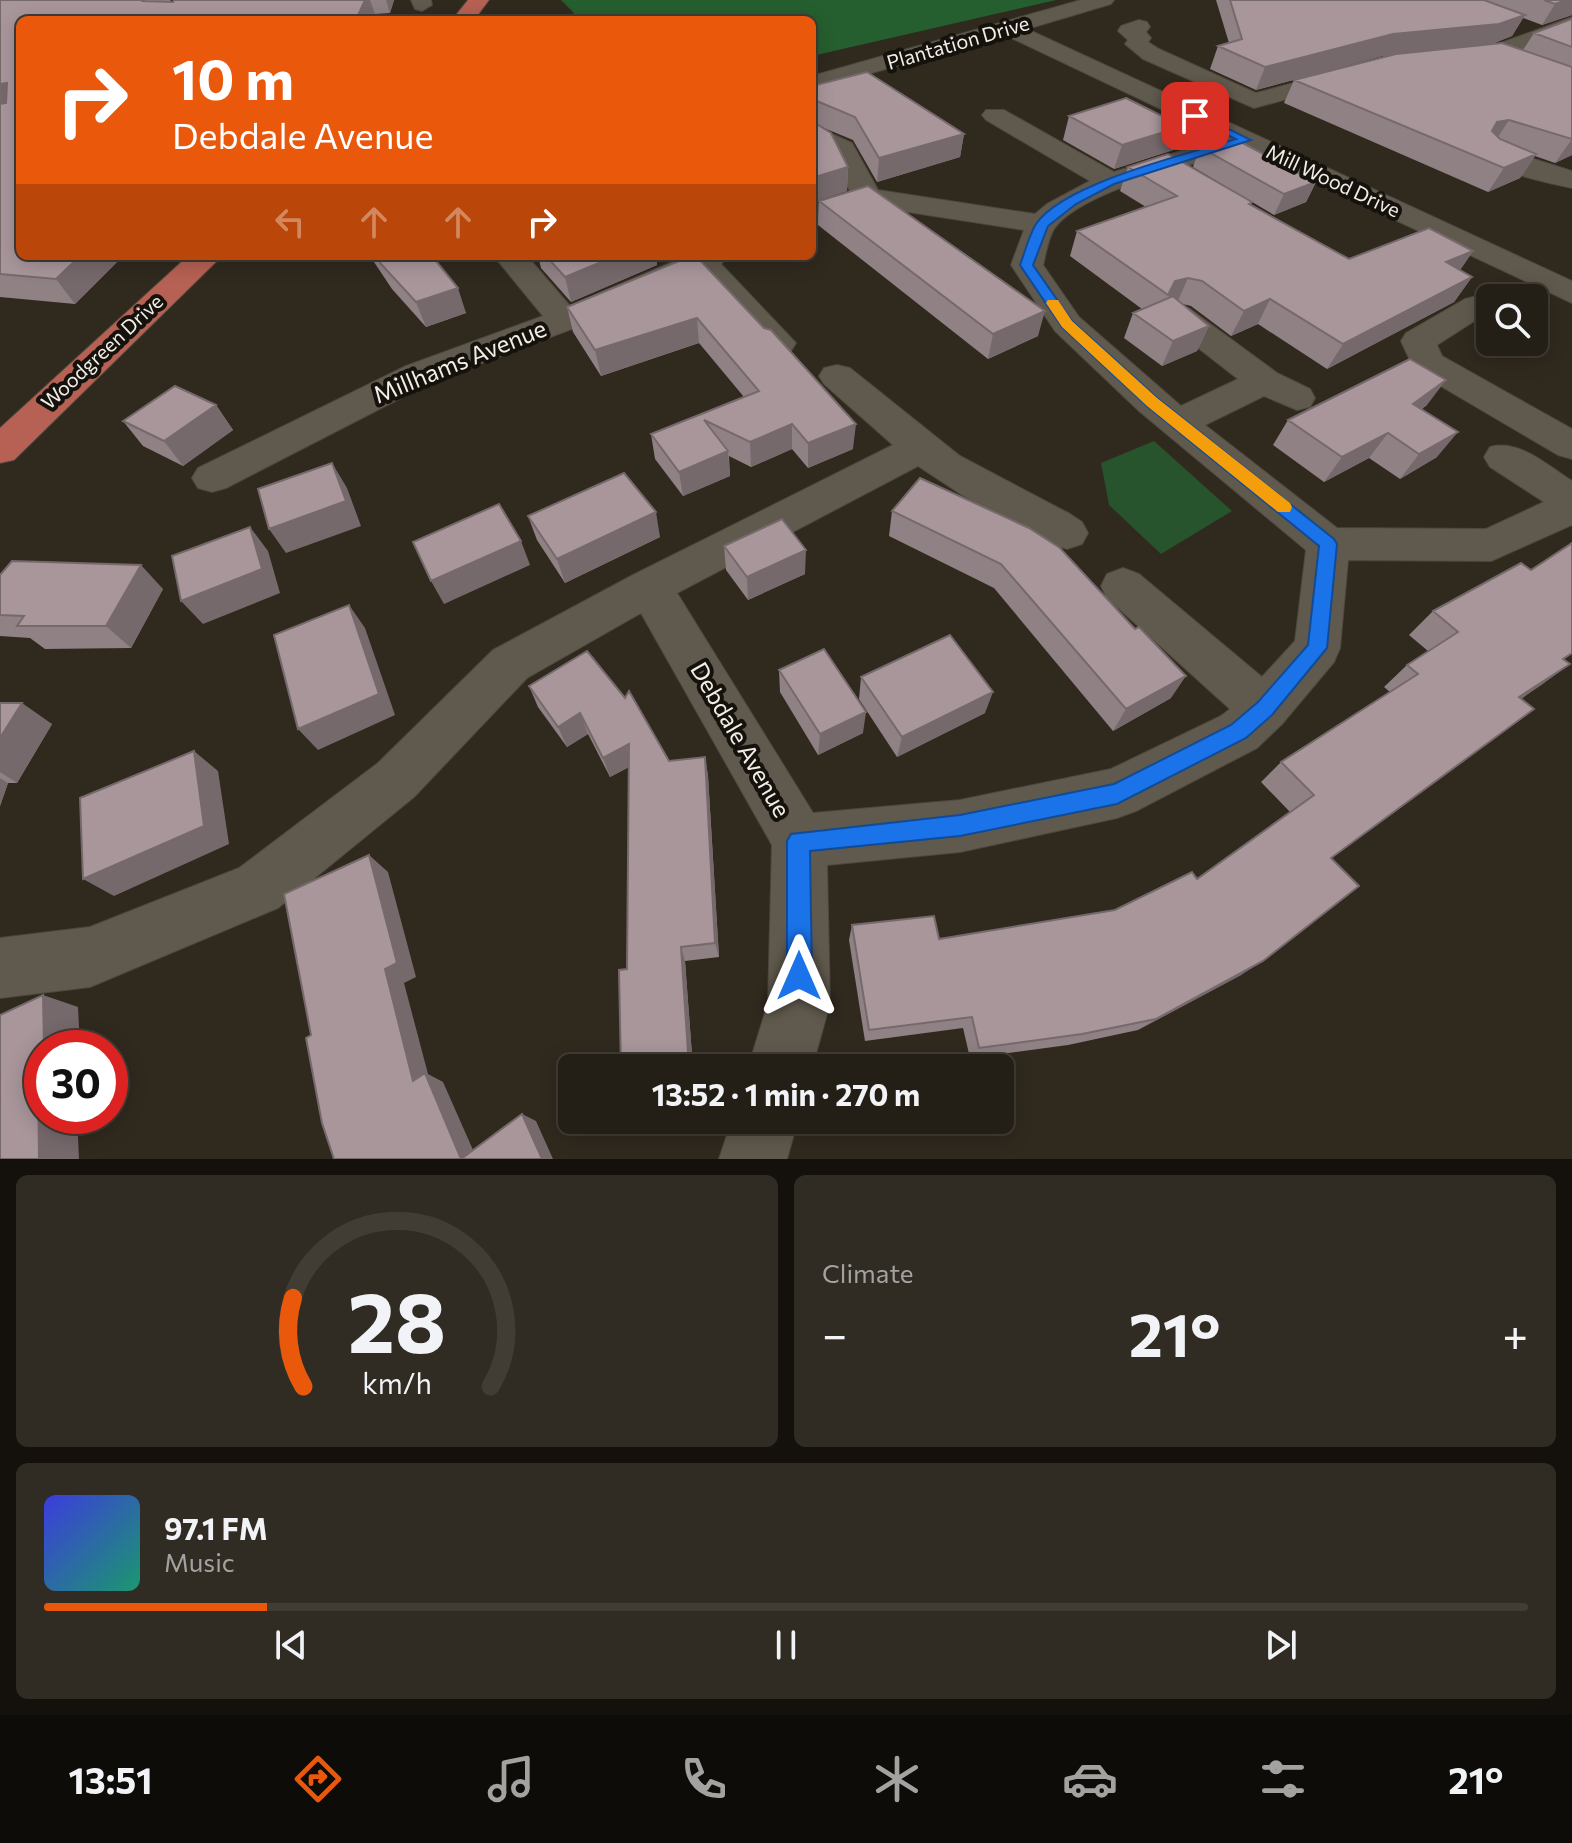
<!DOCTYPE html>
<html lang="en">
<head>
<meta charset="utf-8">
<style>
  :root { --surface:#241f16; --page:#302c23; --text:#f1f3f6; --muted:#a3a2a1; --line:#413d35; --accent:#ea580c }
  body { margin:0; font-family:Commissioner,sans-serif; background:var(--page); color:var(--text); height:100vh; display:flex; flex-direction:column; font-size:30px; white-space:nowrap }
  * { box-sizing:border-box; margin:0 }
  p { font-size:26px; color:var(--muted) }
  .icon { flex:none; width:44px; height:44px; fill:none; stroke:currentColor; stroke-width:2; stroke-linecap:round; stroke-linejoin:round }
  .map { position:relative; height:1159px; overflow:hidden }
  .details { display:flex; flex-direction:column; gap:16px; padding:16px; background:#14110c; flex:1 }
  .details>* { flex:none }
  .banner { position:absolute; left:16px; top:16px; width:800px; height:244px; border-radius:12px; box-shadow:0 4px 20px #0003,0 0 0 2px var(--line); background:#ea580c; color:#fff; overflow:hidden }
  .tools { position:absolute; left:1476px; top:284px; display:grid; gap:16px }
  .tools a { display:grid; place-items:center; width:72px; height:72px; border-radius:12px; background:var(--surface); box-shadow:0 4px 20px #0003,0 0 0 2px var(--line); font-size:40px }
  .speed { position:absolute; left:24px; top:1030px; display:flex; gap:16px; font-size:40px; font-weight:700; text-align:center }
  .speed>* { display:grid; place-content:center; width:104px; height:104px; border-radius:50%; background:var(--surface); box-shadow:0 4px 20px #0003,0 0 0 2px var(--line); line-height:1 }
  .speed .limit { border:12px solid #d22; background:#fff; color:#111 }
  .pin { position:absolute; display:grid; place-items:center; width:68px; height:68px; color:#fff; margin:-34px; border-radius:16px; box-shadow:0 4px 12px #0006 }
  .me { position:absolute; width:88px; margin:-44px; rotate:0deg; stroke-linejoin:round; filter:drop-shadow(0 0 6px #0008) }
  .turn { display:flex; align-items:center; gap:28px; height:168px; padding:0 24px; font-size:36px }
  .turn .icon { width:104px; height:104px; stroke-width:2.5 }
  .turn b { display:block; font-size:56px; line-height:68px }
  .lanes { display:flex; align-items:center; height:76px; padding:0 24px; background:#0003; justify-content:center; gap:40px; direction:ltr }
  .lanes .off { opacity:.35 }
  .big { font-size:60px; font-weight:700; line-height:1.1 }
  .details .card { flex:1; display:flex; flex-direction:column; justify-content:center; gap:12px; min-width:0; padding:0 28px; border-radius:12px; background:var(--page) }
  .details .dial { align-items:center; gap:0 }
  .dial svg { height:208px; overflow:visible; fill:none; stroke:var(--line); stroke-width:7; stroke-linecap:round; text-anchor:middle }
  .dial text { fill:var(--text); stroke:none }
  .song { display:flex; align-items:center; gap:24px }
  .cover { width:96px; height:96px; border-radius:12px; background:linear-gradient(135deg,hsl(240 70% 55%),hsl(160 70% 35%)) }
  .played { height:8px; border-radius:4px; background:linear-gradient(90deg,var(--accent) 15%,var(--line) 15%) }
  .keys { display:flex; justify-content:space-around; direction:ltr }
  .heat { display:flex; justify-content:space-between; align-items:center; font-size:44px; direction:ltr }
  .details .tiles { flex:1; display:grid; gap:16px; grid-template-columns:1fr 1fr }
  .card:last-child { grid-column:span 2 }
  .trip { position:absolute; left:558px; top:1054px; width:456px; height:80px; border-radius:12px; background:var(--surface); box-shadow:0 4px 20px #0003,0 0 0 2px var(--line); font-weight:700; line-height:80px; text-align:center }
  .tab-bar { display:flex; height:128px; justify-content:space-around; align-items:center; background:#0e0c09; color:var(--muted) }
  .tab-bar .icon { width:56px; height:56px }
  .tab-bar .on { color:var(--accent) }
  .tab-bar b { font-size:36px; color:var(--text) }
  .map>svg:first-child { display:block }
  .green { fill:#27532d }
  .forest { fill:#265f2f }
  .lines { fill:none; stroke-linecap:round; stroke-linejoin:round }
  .minor-casing { stroke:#4c473d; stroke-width:2 }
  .major-casing { stroke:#4c473d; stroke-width:2 }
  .minor { fill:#60594d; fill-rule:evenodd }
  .major { fill:#b66154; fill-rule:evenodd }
  .wall { fill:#908185 }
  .shaded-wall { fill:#76696c }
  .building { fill:#a8969b; stroke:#76696c; stroke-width:2 }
  .route { fill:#1a73e8; stroke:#114b97; stroke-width:2 }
  .slow { fill:#f59e0b }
  .labels { text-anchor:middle; stroke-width:8; stroke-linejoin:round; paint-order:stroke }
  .far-street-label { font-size:20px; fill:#f2eee6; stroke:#15120d }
  .street-label { font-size:24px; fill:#f2eee6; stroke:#15120d }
</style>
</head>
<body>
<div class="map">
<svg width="1572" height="1159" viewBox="0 0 1572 1159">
  <rect width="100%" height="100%" fill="#30291e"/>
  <path class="green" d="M1154,441L1232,511L1161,554L1109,505L1101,463Z"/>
  <path class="forest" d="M561,0H1056L812,56V20H557L574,13Z"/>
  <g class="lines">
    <defs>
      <path id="minor" d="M411,0H431L432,5L422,11L415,9Z
        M1081,0H1114L1111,4L1027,29L1572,281V303L1244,149C1199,163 1080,191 1054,229C1048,239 1046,254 1043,265L1079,317L1181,406L1238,379L1166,323L1161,316L1166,309L1178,306L1190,309L1277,373L1310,389L1315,398L1310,407L1297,410L1264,396L1205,425L1337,528L1486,529L1544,502L1490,467L1484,457L1490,447C1520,439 1548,466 1572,481V525L1491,561L1348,560L1340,648L1334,662L1282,724L1257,748L1136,811L1117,818L960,852L827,865L830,1003L812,1068H748L768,1003L772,845L641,613L527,678L414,797L278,908L90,987L0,998V938L90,927L239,868L378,763L493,650L633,575L893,445L824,384L819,376L824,368L837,365L850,368L960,456L1070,514L1082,522L1088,533L1082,544L1067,549L1052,544L962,495L918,466L677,593L813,813L960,800L1111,769L1221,716L1230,709L1107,598L1101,586L1107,574L1123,568L1139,574L1262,677L1295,641L1306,550L1139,411L1055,331L1011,265L1024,230L869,206L812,224V205L851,193L832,154L812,143V125L852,143L878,190L1035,214L1047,204L1090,181L986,120L982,115L986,110H1004L1114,172L1222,138L1005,35L812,90V76Z
        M1572,17V32C1535,46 1489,73 1448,63L1444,58L1448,53L1487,48Z
        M1139,20L1147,22L1150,27L1146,32L1151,38L1148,42L1159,49L1256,93L1349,68L1357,70L1361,75L1357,80L1254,108L1143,59L1125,44L1128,40L1118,31L1121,26Z
        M1493,146L1572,171V188C1550,183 1492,172 1480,154L1483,148Z
        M494,256H527L570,306L686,256H728L721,264L796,343L791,351L779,354L767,351L697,275L619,311L432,382L226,488L212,492L198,488L192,478L198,468L406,366L543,316Z
        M1477,296L1489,299L1490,311L1437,345L1442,356L1572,429V459L1558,455L1415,371L1401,341L1406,333L1465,299Z
        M732,1120H798L787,1159H719Z"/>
      <path id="major" d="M468,0H489L474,20H452Z
        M188,256H222L14,460L0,463V428Z"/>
    </defs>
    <use href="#minor" class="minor-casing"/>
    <use href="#major" class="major-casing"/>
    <use href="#minor" class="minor"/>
    <use href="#major" class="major"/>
  </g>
  <path class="wall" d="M0,0H171L169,2H173L174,0H394L390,13L375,14L372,20H20L123,256L75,304L0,297Z
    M1216,0H1572V15L1542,25L1523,18L1512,36L1492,44L1523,50L1534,33L1572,19V155L1555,163L1535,156L1520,178L1488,192L1284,103L1294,80L1389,55L1382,56L1256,90L1210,69L1218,46L1229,43Z
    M812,86L964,134L960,157L877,182L853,140L819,126L848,167L847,191L812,202Z
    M1069,116L1166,118L1200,121L1192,144L1114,169L1063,140Z
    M1200,147L1316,182L1306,202L1274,215L1193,167Z
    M1128,167L1252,202L1251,205L1349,259L1473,251L1460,270L1472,277L1454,302L1327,369L1258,324L1231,336L1191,306L1183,304L1209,326L1197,351L1162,366L1124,338L1133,313L1142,309L1070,256L1077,231L1146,207L1120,191Z
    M819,201L1038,336L988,359L818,225Z
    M370,256H432L466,313L426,327L392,289Z
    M538,256H656L657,265L571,302L541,268Z
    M691,256L853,449L808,468L792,449L751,467L729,456L730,476L683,496L655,459L651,434L744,397L699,343L601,376L573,332L567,307Z
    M216,405L233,430L183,466L143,446L123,421Z
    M1427,405L1422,409L1437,457L1400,479L1369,458L1324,482L1273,445L1288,420Z
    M892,511L1135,629L1171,698L1113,731L994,588L889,536Z
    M528,516L660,537L565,583L537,540Z
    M724,546L805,574L748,600L726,570Z
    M0,575L163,589L131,648L45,649L30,638L0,636Z
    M1433,611L1565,661L1570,664L1521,699L1331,858L1241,975L1138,1030L1068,1045L970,1058L963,1028L865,1041L849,940L852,925L939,939L1115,910L1197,879L1290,812L1261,782L1281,762L1390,692L1384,687L1407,665L1428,651L1409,635Z
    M779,670L863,733L818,755L780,692Z
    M861,677L985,713L897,757L859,699Z
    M529,686L669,761L705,757L708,776L719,957L685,961L693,1068H621L627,969L629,767L610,777L588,734L567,747L538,707Z
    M0,703L52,724L17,783H8L0,806Z"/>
  <path class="shaded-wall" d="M365,0H370L375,14L372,20H356Z
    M386,0H394L390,13Z
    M1567,0H1572V15L1542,25L1555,4Z
    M1525,15L1512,36L1486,46L1382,56L1256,90L1265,67L1393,34Z
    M7,83L20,103L0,109V84Z
    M1509,120L1494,143L1482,145L1497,122Z
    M1200,121L1192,144L1114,169L1122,145Z
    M964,134L960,157L877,182L879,158Z
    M1572,139V155L1555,163Z
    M1536,154L1520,178L1488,192L1504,168Z
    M848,167L847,191L812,202V178Z
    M1316,182L1306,202L1274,215L1284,194Z
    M1473,251L1456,276L1446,262Z
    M80,256H123L75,304L56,279Z
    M616,256H656L657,265L571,302L565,277Z
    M1472,277L1454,302L1327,369L1343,344Z
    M1188,278L1177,303L1168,295L1175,281Z
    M458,288L466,313L426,327L416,302Z
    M1270,299L1258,324L1231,336L1244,311Z
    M1045,311L1038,336L988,359L993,334Z
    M697,318L699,343L601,376L595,350Z
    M1209,326L1197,351L1162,366L1173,341Z
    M1446,380L1427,405L1395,429L1413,404Z
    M216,405L233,430L183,466L164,441Z
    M792,424V449L751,467L750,442Z
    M856,424L853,449L808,468V443Z
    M1458,432L1437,457L1400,479L1419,454Z
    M1388,433L1369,458L1324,482L1342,457Z
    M728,451L730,476L683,496L679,472Z
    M332,463L347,488L361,526L286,553L269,529Z
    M656,512L660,537L565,583L557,559Z
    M250,527L268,551L280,593L203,624L181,601Z
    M521,541L530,565L444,604L431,581Z
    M806,550L805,574L748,600L747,577Z
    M141,565L163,589L131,648L106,626Z
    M349,605L365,628L395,715L318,750L298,729Z
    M1570,664L1540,686L1491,718L1519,697Z
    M1186,676L1171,698L1113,731L1126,709Z
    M993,692L985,713L897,757L902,737Z
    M22,703L52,724L17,783L0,772V738Z
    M866,712L863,733L818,755L820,734Z
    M580,713L588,734L567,747L558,727Z
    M629,744L635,764L610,777L603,758Z
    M194,751L218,771L229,844L114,896L83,879Z
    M705,757L708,776L719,957L715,943Z
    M0,778L8,783L0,806Z
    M369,855L388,872L416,977L404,983L428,1074L443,1082L477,1159H461L413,1081L385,969Z
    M681,947L685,961L693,1068H689Z
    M1263,961L1241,975L1138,1030L1156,1019Z
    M43,995L78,1007L80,1048H44Z
    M42,1063V1116H77L79,1159H39L38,1065Z
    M522,1114L536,1121L553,1159H542Z"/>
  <path class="building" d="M0,0H144L143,1L173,2L174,0H365L356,20H20V256H80L56,279L0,274V104L6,103L7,83L0,84Z
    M1230,0H1484L1525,15L1499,24L1393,34L1265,67L1218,46L1242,39Z
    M1544,0H1567L1555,4Z
    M1572,19V47L1534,33Z
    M1502,43L1572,67V139L1509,120L1497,122L1492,131L1500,139L1536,154L1504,168L1294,80L1396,54Z
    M867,72L964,134L879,158L855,117L812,99V86Z
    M1126,98L1166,118L1183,112L1200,121L1122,145L1069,116Z
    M812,121L831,133L848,167L812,178Z
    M1237,140L1316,182L1284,194L1200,147Z
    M1168,154L1252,202L1249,204L1349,259L1429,228L1473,251L1446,262L1472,277L1343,344L1270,299L1244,311L1202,281L1188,278L1175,281L1169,293L1209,326L1173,341L1133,313L1171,297L1077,231L1177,196L1128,167Z
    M868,186L1045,311L993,334L819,201Z
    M376,256H432L458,288L416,302L381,264Z
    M546,256H616L565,277Z
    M691,256H696L764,328L771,330L856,424L808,443L792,424L750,442L704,420L728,451L679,472L651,434L759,391L697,318L595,350L567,307Z
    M1410,359L1446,380L1413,404L1458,432L1419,454L1388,433L1342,457L1288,420Z
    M175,386L216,405L164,441L123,421Z
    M332,463L346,501L269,529L258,489Z
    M624,473L656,512L557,559L528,516Z
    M920,478L1029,528L1060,548L1135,629L1139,627L1186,676L1126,709L1001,564L892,511Z
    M499,504L521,541L431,581L413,542Z
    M782,519L806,550L747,577L724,546Z
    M250,527L262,569L181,601L172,556Z
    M1572,543V653L1563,659L1570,664L1519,697L1534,709L1331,858L1359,886L1263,961L1156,1019L1082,1034L979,1048L972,1017L869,1030L852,925L934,916L939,939L1115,910L1192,872L1197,879L1314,795L1281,762L1418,674L1407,665L1458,632L1433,611L1521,563L1531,570Z
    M12,561L141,565L106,626H17L24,616L0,615V575Z
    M349,605L379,694L298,729L274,635Z
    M950,635L993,692L902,737L861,677Z
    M824,649L866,712L820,734L779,670Z
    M587,651L625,698L629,691L669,761L705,757L715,943L681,947L689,1068H621L619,970L627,969L629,744L603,758L580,713L558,727L529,686Z
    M0,703H22L0,738Z
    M194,751L204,826L83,879L80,798Z
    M369,855L397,963L385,969L413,1081L425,1073L461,1159L522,1114L542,1159H334L322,1123L306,1038L311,1035L284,894Z
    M43,995L44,1048H42V1063L38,1065L39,1159H0V1015Z"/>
  <path class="route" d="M1191,114H1198L1251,140L1114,184L1076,204L1048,226L1033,265L1072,321L1157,398L1334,539L1337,544L1327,648L1272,715L1246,738L1117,804L960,836L810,851L812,976L808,985L799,989L790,985L787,976V841L791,834L960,815L1114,784L1231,725L1258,702L1308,645L1319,546L1147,406L1062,327L1020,265C1025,252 1029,235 1036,224C1064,183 1187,154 1236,139L1191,118Z"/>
  <path class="slow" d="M1048,300H1058L1072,321L1157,398L1290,503L1292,507L1290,512H1278L1147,406L1062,327L1046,303Z"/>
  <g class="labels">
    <g class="far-street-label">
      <text transform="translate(958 43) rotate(-16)" y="7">Plantation Drive</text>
      <text transform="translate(1333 181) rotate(25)" y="7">Mill Wood Drive</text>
      <text transform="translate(102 352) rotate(-43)" y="7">Woodgreen Drive</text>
    </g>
    <g class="street-label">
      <text transform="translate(460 362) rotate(-22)" y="8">Millhams Avenue</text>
      <text transform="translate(740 740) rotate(60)" y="8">Debdale Avenue</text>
    </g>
  </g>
</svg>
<div class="tools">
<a><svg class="icon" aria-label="search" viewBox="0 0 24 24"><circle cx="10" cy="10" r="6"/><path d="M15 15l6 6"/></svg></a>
</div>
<div class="speed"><div class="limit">30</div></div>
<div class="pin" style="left:1195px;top:116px;background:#d93025"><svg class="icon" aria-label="arrive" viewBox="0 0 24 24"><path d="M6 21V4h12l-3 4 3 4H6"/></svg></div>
<svg class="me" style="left:799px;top:976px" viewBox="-20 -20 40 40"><path d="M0-17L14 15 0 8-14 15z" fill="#1a73e8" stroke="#fff" stroke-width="4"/></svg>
<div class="trip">13:52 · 1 min · 270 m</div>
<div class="banner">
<div class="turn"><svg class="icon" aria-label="right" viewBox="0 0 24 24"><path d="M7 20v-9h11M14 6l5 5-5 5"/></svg><div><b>10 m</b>Debdale Avenue</div></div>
<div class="lanes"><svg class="icon off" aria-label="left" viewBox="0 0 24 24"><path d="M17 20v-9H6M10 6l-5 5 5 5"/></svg><svg class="icon off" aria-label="ahead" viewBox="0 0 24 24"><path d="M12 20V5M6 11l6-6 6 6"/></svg><svg class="icon off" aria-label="ahead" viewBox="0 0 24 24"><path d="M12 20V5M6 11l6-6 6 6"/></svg><svg class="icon" aria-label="right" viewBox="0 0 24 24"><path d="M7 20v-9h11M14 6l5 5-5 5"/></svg></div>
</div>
</div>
<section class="details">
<div class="tiles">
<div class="card dial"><svg viewBox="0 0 100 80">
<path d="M14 69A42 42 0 1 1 86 69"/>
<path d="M14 69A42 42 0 0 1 10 35" stroke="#ea580c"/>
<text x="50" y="56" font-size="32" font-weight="700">28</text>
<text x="50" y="72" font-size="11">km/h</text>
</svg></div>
<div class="card"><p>Climate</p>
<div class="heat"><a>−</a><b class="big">21°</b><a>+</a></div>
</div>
<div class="card">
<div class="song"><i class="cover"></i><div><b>97.1 FM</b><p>Music</p></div></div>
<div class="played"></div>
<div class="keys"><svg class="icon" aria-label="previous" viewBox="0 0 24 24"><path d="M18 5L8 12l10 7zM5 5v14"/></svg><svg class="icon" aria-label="pause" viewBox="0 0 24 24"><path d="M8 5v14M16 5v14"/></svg><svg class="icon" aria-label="next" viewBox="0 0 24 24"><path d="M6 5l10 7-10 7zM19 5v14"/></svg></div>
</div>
</div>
</section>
<nav class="tab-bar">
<b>13:51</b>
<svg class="icon on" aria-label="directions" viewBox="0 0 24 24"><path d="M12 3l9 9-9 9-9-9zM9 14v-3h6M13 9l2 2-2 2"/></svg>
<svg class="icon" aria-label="music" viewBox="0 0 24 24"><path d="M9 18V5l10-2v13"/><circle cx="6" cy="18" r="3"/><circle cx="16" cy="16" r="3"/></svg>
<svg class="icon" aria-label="phone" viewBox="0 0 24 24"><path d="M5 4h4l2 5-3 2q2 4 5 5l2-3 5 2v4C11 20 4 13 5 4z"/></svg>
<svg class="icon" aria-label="climate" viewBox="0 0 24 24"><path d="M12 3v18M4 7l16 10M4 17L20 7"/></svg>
<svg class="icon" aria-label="car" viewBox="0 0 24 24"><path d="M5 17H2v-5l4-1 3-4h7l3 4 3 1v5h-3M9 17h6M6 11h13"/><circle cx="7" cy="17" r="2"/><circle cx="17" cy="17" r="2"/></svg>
<svg class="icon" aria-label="filters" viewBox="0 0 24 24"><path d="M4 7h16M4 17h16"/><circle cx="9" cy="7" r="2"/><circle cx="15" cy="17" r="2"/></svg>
<b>21°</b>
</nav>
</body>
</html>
